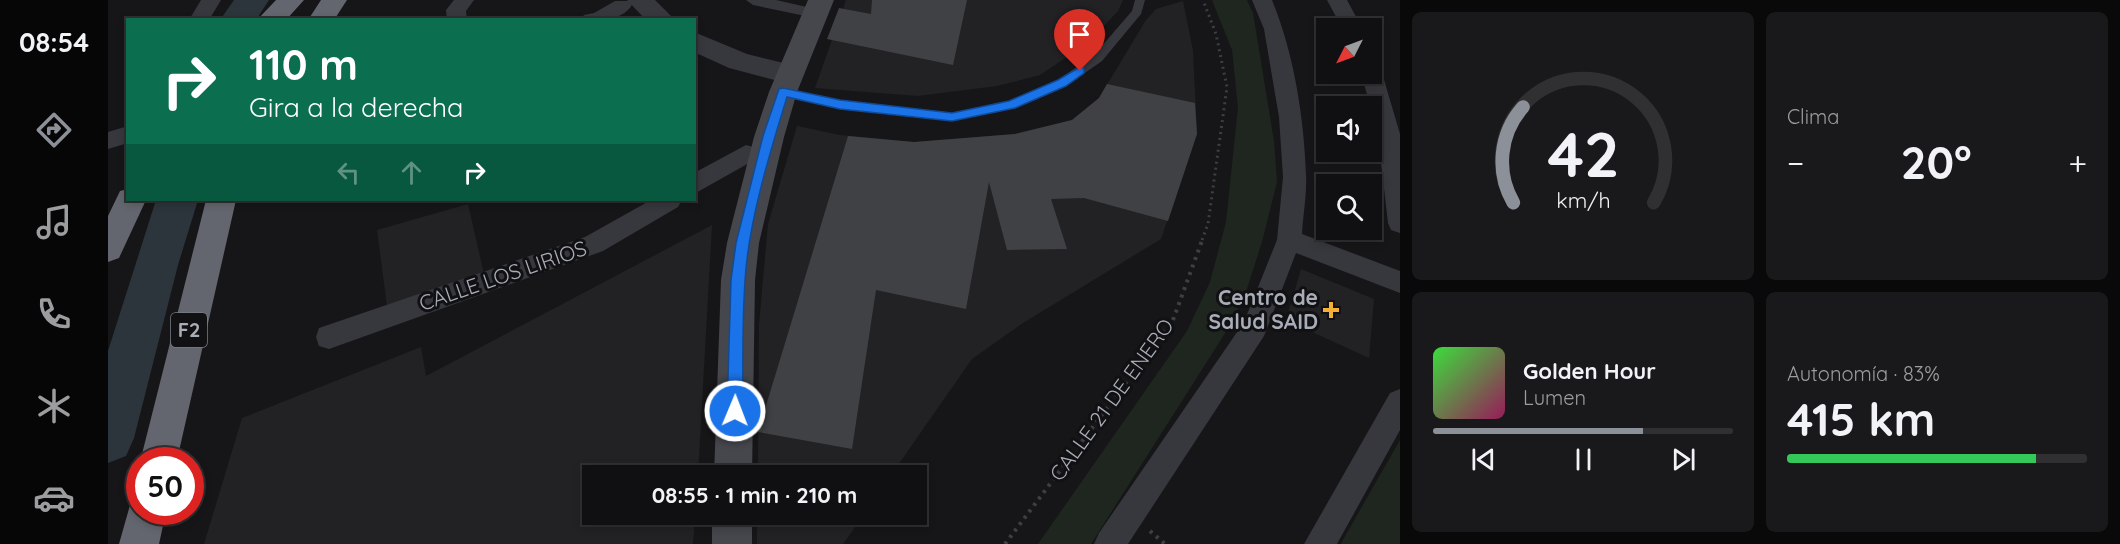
<!DOCTYPE html>
<html lang="es">
<head>
<meta charset="utf-8">
<style>
  :root { --surface:#101012; --page:#19191b; --text:#f1f3f6; --muted:#9c9d9f; --line:#303032; --accent:#8c9099 }
  body { margin:0; font-family:Quicksand,sans-serif; background:var(--page); color:var(--text); height:100vh; display:flex; flex-direction:column; font-size:22px; white-space:nowrap }
  * { box-sizing:border-box; margin:0 }
  p { font-size:20px; color:var(--muted) }
  .icon { flex:none; width:33px; height:33px; fill:none; stroke:currentColor; stroke-width:2; stroke-linecap:round; stroke-linejoin:round }
  .map { position:relative; flex:1; overflow:hidden }
  .details { display:flex; flex-direction:column; gap:12px; padding:12px; background:#09090a; width:720px }
  .details>* { flex:none }
  .guide { position:absolute; left:18px; top:18px; width:570px; height:183px; border-radius:0px; box-shadow:0 3px 9px #0003,0 0 0 2px var(--line); background:#0b6e4f; color:#fff; overflow:hidden }
  .needle { width:39px; rotate:228deg }
  .tools { position:absolute; left:1208px; top:18px; display:grid; gap:12px }
  .tools a { display:grid; place-items:center; width:66px; height:66px; border-radius:0px; background:var(--surface); box-shadow:0 3px 9px #0003,0 0 0 2px var(--line); font-size:30px }
  .speed { position:absolute; left:18px; top:447px; display:flex; gap:12px; font-size:30px; font-weight:700; text-align:center }
  .speed>* { display:grid; place-content:center; width:78px; height:78px; border-radius:50%; background:var(--surface); box-shadow:0 3px 9px #0003,0 0 0 2px var(--line); line-height:1 }
  .speed .limit { border:9px solid #d22; background:#fff; color:#111 }
  .pin { position:absolute; display:grid; place-items:center; width:51px; height:51px; color:#fff; margin:-62px -26px; border-radius:50% 50% 50% 0; rotate:-45deg; box-shadow:0 0 6px #0007 }
  .pin .icon { rotate:45deg }
  .me { position:absolute; width:66px; margin:-33px; rotate:1deg; stroke-linejoin:round; filter:drop-shadow(0 0 4px #0008) }
  .turn { display:flex; align-items:center; gap:21px; height:126px; padding:0 24px; font-size:27px }
  .turn .icon { width:78px; height:78px; stroke-width:2.5 }
  .turn b { display:block; font-size:42px; line-height:51px }
  .lanes { display:flex; align-items:center; height:57px; padding:0 24px; background:#0003; justify-content:center; gap:30px; direction:ltr }
  .lanes .off { opacity:.35 }
  .big { font-size:45px; font-weight:800; line-height:1.1 }
  .details .card { flex:1; display:flex; flex-direction:column; justify-content:center; gap:9px; min-width:0; padding:0 21px; border-radius:9px; background:var(--page) }
  .details .dial { align-items:center; gap:0 }
  .dial svg { height:156px; overflow:visible; fill:none; stroke:var(--line); stroke-width:7; stroke-linecap:round; text-anchor:middle }
  .dial text { fill:var(--text); stroke:none }
  .song { display:flex; align-items:center; gap:18px }
  .cover { width:72px; height:72px; border-radius:9px; background:linear-gradient(135deg,hsl(120 70% 55%),hsl(330 70% 35%)) }
  .played { height:6px; border-radius:3px; background:linear-gradient(90deg,var(--accent) 70%,var(--line) 70%) }
  .keys { display:flex; justify-content:space-around; direction:ltr }
  .heat { display:flex; justify-content:space-between; align-items:center; font-size:33px; direction:ltr }
  .charge { height:9px; border-radius:4px; background:linear-gradient(90deg,#34c759 83%,var(--line) 0) }
  .details .tiles { flex:1; display:grid; gap:12px; grid-template-columns:repeat(2,1fr) }
  .trip { position:absolute; left:474px; top:465px; width:345px; height:60px; border-radius:0px; background:var(--surface); box-shadow:0 3px 9px #0003,0 0 0 2px var(--line); font-weight:800; line-height:60px; text-align:center }
  main { display:flex; flex:1; min-height:0 }
  .tabs { display:flex; flex-direction:column; width:108px; justify-content:space-around; align-items:center; background:#060607; color:var(--muted) }
  .tabs .icon { width:42px; height:42px }
  .tabs .on { color:var(--accent) }
  .tabs b { font-size:27px; color:var(--text) }
  .map>svg:first-child { display:block }
  .built { fill:#222225 }
  .green { fill:#1e261f }
  .lines { fill:none; stroke-linecap:round; stroke-linejoin:round }
  .river { fill:#2c353c; fill-rule:evenodd }
  .building { fill:#404145 }
  .path-far1 { stroke:#3d3f44; stroke-width:3; stroke-dasharray:2 4; stroke-linecap:butt }
  .path { stroke:#3d3f44; stroke-width:4; stroke-dasharray:3 5; stroke-linecap:butt }
  .service { fill:#37383d; fill-rule:evenodd }
  .pedestrian { fill:#37383d; fill-rule:evenodd }
  .minor { fill:#37383d; fill-rule:evenodd }
  .tertiary { fill:#37383d; fill-rule:evenodd }
  .secondary { fill:#45474d; fill-rule:evenodd }
  .motorway { fill:#63666e; fill-rule:evenodd }
  .route { fill:#1a73e8; stroke:#114b97; stroke-width:1.5 }
  .poi-dot { fill:#f2b134; stroke:#111113; stroke-width:2 }
  .labels { text-anchor:middle; stroke-width:6; stroke-linejoin:round; paint-order:stroke }
  .shield { fill:#111113; stroke:#7b7e86; stroke-width:1.5 }
  .shield-label { font-size:20px; font-weight:bold; fill:#a8adb8 }
  .street-label { font-size:21px; fill:#a8adb8; stroke:#111113 }
  .poi-label { font-size:21px; font-weight:bold; fill:#a8adb8; stroke:#111113; text-anchor:end }
</style>
</head>
<body>
<main>
<nav class="tabs">
<b>08:54</b>
<svg class="icon on" aria-label="directions" viewBox="0 0 24 24"><path d="M12 3l9 9-9 9-9-9zM9 14v-3h6M13 9l2 2-2 2"/></svg>
<svg class="icon" aria-label="music" viewBox="0 0 24 24"><path d="M9 18V5l10-2v13"/><circle cx="6" cy="18" r="3"/><circle cx="16" cy="16" r="3"/></svg>
<svg class="icon" aria-label="phone" viewBox="0 0 24 24"><path d="M5 4h4l2 5-3 2q2 4 5 5l2-3 5 2v4C11 20 4 13 5 4z"/></svg>
<svg class="icon" aria-label="climate" viewBox="0 0 24 24"><path d="M12 3v18M4 7l16 10M4 17L20 7"/></svg>
<svg class="icon" aria-label="car" viewBox="0 0 24 24"><path d="M5 17H2v-5l4-1 3-4h7l3 4 3 1v5h-3M9 17h6M6 11h13"/><circle cx="7" cy="17" r="2"/><circle cx="17" cy="17" r="2"/></svg>
</nav>
<div class="map">
<svg width="1292" height="544" viewBox="0 0 1292 544">
  <rect width="100%" height="100%" fill="#161618"/>
  <path class="built" d="M738,0H1015L1010,11L980,43L932,75L889,86L810,96L707,88Z
    M1075,1L1085,51L1089,134L1053,239L915,323L864,359L783,475L650,476L651,324L660,224L689,126L732,135L806,142L907,134L964,120L991,98L1038,20L1048,9Z
    M360,204L376,274L279,306L269,230Z
    M604,225L590,475L484,476V514L587,515L585,544H96L134,418L313,347L318,376Z
    M1193,269L1266,299L1261,358L1178,320Z
    M649,515V514L756,515L735,544H649Z"/>
  <path class="green" d="M1104,0H1139L1145,13L1166,141L1169,182L1154,242L1138,292L1121,327L983,544H930L1079,331L1102,282L1118,222L1130,108L1124,50Z
    M1292,440V544H1233L1236,538Z"/>
  <g class="lines">
    <path class="river" d="M126,0H161L148,20H112Z
      M48,200H90L70,265L26,438L18,456L0,463V351Z"/>
  </g>
  <path class="building" d="M764,0H859L845,65L719,39L731,8L763,14Z
    M999,84L1087,103L1089,134L1060,221L976,198L943,199L959,249L899,250L881,182L858,309L768,290L744,449L650,432L740,136L806,142L907,134L964,120L991,98Z"/>
  <g class="lines">
    <path class="path-far1" d="M1094,240L1100,224L1119,87L1108,34L1095,0"/>
    <path class="path" d="M1042,531L1057,544
      M897,544L1065,320L1095,238"/>
    <path class="service" d="M1027,0H1037L1033,14L994,61L958,86L903,109L844,121L732,108L675,96L669,92L675,88L732,100L844,113L901,101L950,80L986,55L1024,11Z"/>
    <path class="pedestrian" d="M638,0H668L712,10L715,13L707,18L645,5Z"/>
    <path class="minor" d="M93,0H113L101,20H81Z
      M346,0H366L358,11L359,20H339L338,10Z
      M1144,0H1164C1186,54 1196,117 1198,175C1199,194 1195,215 1194,234L1292,271V293L1188,253L1156,336L1020,544H986L991,533L1136,322L1169,240L1175,177L1171,117L1156,29Z
      M1219,0H1239L1254,28H1234Z
      M507,1H521L524,5C513,22 491,20 473,20L476,15L486,13Z
      M1263,66L1270,68L1274,73L1292,134V233L1283,230L1280,223L1269,128L1253,74H1263Z
      M20,126V143L0,149V132Z
      M638,145L664,152L667,158L664,164L656,167L641,163L586,194V173Z
      M543,200H574L570,207L495,251L221,349L211,346L208,337L211,328L477,237Z
      M1292,389V430L1229,544H1196L1282,393Z"/>
    <path class="tertiary" d="M519,0H547L567,20H538Z
      M586,32L639,54L692,67L696,74L692,81L682,84L621,68L586,52Z"/>
    <path class="secondary" d="M700,0H726L689,92L676,137L651,243L647,280L644,476H606L613,280L619,243L646,137L661,92Z
      M604,514H644V544H604Z"/>
    <path class="motorway" d="M168,0H196L178,20H149Z
      M213,0H239L226,20H200Z
      M20,189V200H38L11,258L0,262V216L12,191Z
      M98,200H128L69,460L32,462Z
      M32,495V512H58L51,544H11L24,498Z"/>
  </g>
  <path class="route" d="M972,67L976,68V73L958,86L907,108L844,121L732,109L679,97C662,152 640,224 637,281C634,324 635,368 635,411L632,416L627,418L621,416L619,411L623,280L628,243L655,136L671,89L675,88L732,100L844,113L901,101L950,80Z"/>
  <path class="poi-dot" d="M1220 301h6v6h6v6h-6v6h-6v-6h-6v-6h6z"/>
  <g class="labels">
    <rect class="shield" x="63" y="313" width="36" height="34" rx="4.5"/>
    <g class="shield-label">
      <text x="81" y="337">F2</text>
    </g>
    <g class="street-label">
      <text transform="translate(395 276) rotate(-19)" y="7">CALLE LOS LIRIOS</text>
      <text transform="translate(1004 400) rotate(-54)" y="7">CALLE 21 DE ENERO</text>
    </g>
    <g class="poi-label">
      <text x="1210" y="305">Centro de<tspan x="1210" dy="24">Salud SAID</tspan></text>
    </g>
  </g>
</svg>
<div class="tools">
<a><svg class="needle" viewBox="-14 -14 28 28"><path d="M0-13l5 13h-10z" fill="#e53935"/><path d="M0 13l5-13h-10z" fill="#9c9d9f"/></svg></a>
<a><svg class="icon" aria-label="sound" viewBox="0 0 24 24"><path d="M4 9h4l5-4v14l-5-4H4zM17 9q2 3 0 6"/></svg></a>
<a><svg class="icon" aria-label="search" viewBox="0 0 24 24"><circle cx="10" cy="10" r="6"/><path d="M15 15l6 6"/></svg></a>
</div>
<div class="speed"><div class="limit">50</div></div>
<div class="pin" style="left:972px;top:71px;background:#d93025"><svg class="icon" aria-label="arrive" viewBox="0 0 24 24"><path d="M6 21V4h12l-3 4 3 4H6"/></svg></div>
<svg class="me" style="left:627px;top:411px" viewBox="-20 -20 40 40"><circle r="17" fill="#1a73e8" stroke="#fff" stroke-width="3"/><path d="M0-11L8 9 0 5-8 9z" fill="#fff"/></svg>
<div class="trip">08:55 · 1 min · 210 m</div>
<div class="guide">
<div class="turn"><svg class="icon" aria-label="right" viewBox="0 0 24 24"><path d="M7 20v-9h11M14 6l5 5-5 5"/></svg><div><b>110 m</b>Gira a la derecha</div></div>
<div class="lanes"><svg class="icon off" aria-label="left" viewBox="0 0 24 24"><path d="M17 20v-9H6M10 6l-5 5 5 5"/></svg><svg class="icon off" aria-label="ahead" viewBox="0 0 24 24"><path d="M12 20V5M6 11l6-6 6 6"/></svg><svg class="icon" aria-label="right" viewBox="0 0 24 24"><path d="M7 20v-9h11M14 6l5 5-5 5"/></svg></div>
</div>
</div>
<section class="details">
<div class="tiles">
<div class="card dial"><svg viewBox="0 0 100 80">
<path d="M14 69A42 42 0 1 1 86 69"/>
<path d="M14 69A42 42 0 0 1 19 20" stroke="#8c9099"/>
<text x="50" y="56" font-size="32" font-weight="700">42</text>
<text x="50" y="72" font-size="11">km/h</text>
</svg></div>
<div class="card"><p>Clima</p>
<div class="heat"><a>−</a><b class="big">20°</b><a>+</a></div>
</div>
<div class="card">
<div class="song"><i class="cover"></i><div><b>Golden Hour</b><p>Lumen</p></div></div>
<div class="played"></div>
<div class="keys"><svg class="icon" aria-label="previous" viewBox="0 0 24 24"><path d="M18 5L8 12l10 7zM5 5v14"/></svg><svg class="icon" aria-label="pause" viewBox="0 0 24 24"><path d="M8 5v14M16 5v14"/></svg><svg class="icon" aria-label="next" viewBox="0 0 24 24"><path d="M6 5l10 7-10 7zM19 5v14"/></svg></div>
</div>
<div class="card"><p>Autonomía · 83%</p><b class="big">415 km</b><div class="charge"></div></div>
</div>
</section>
</main>
</body>
</html>
